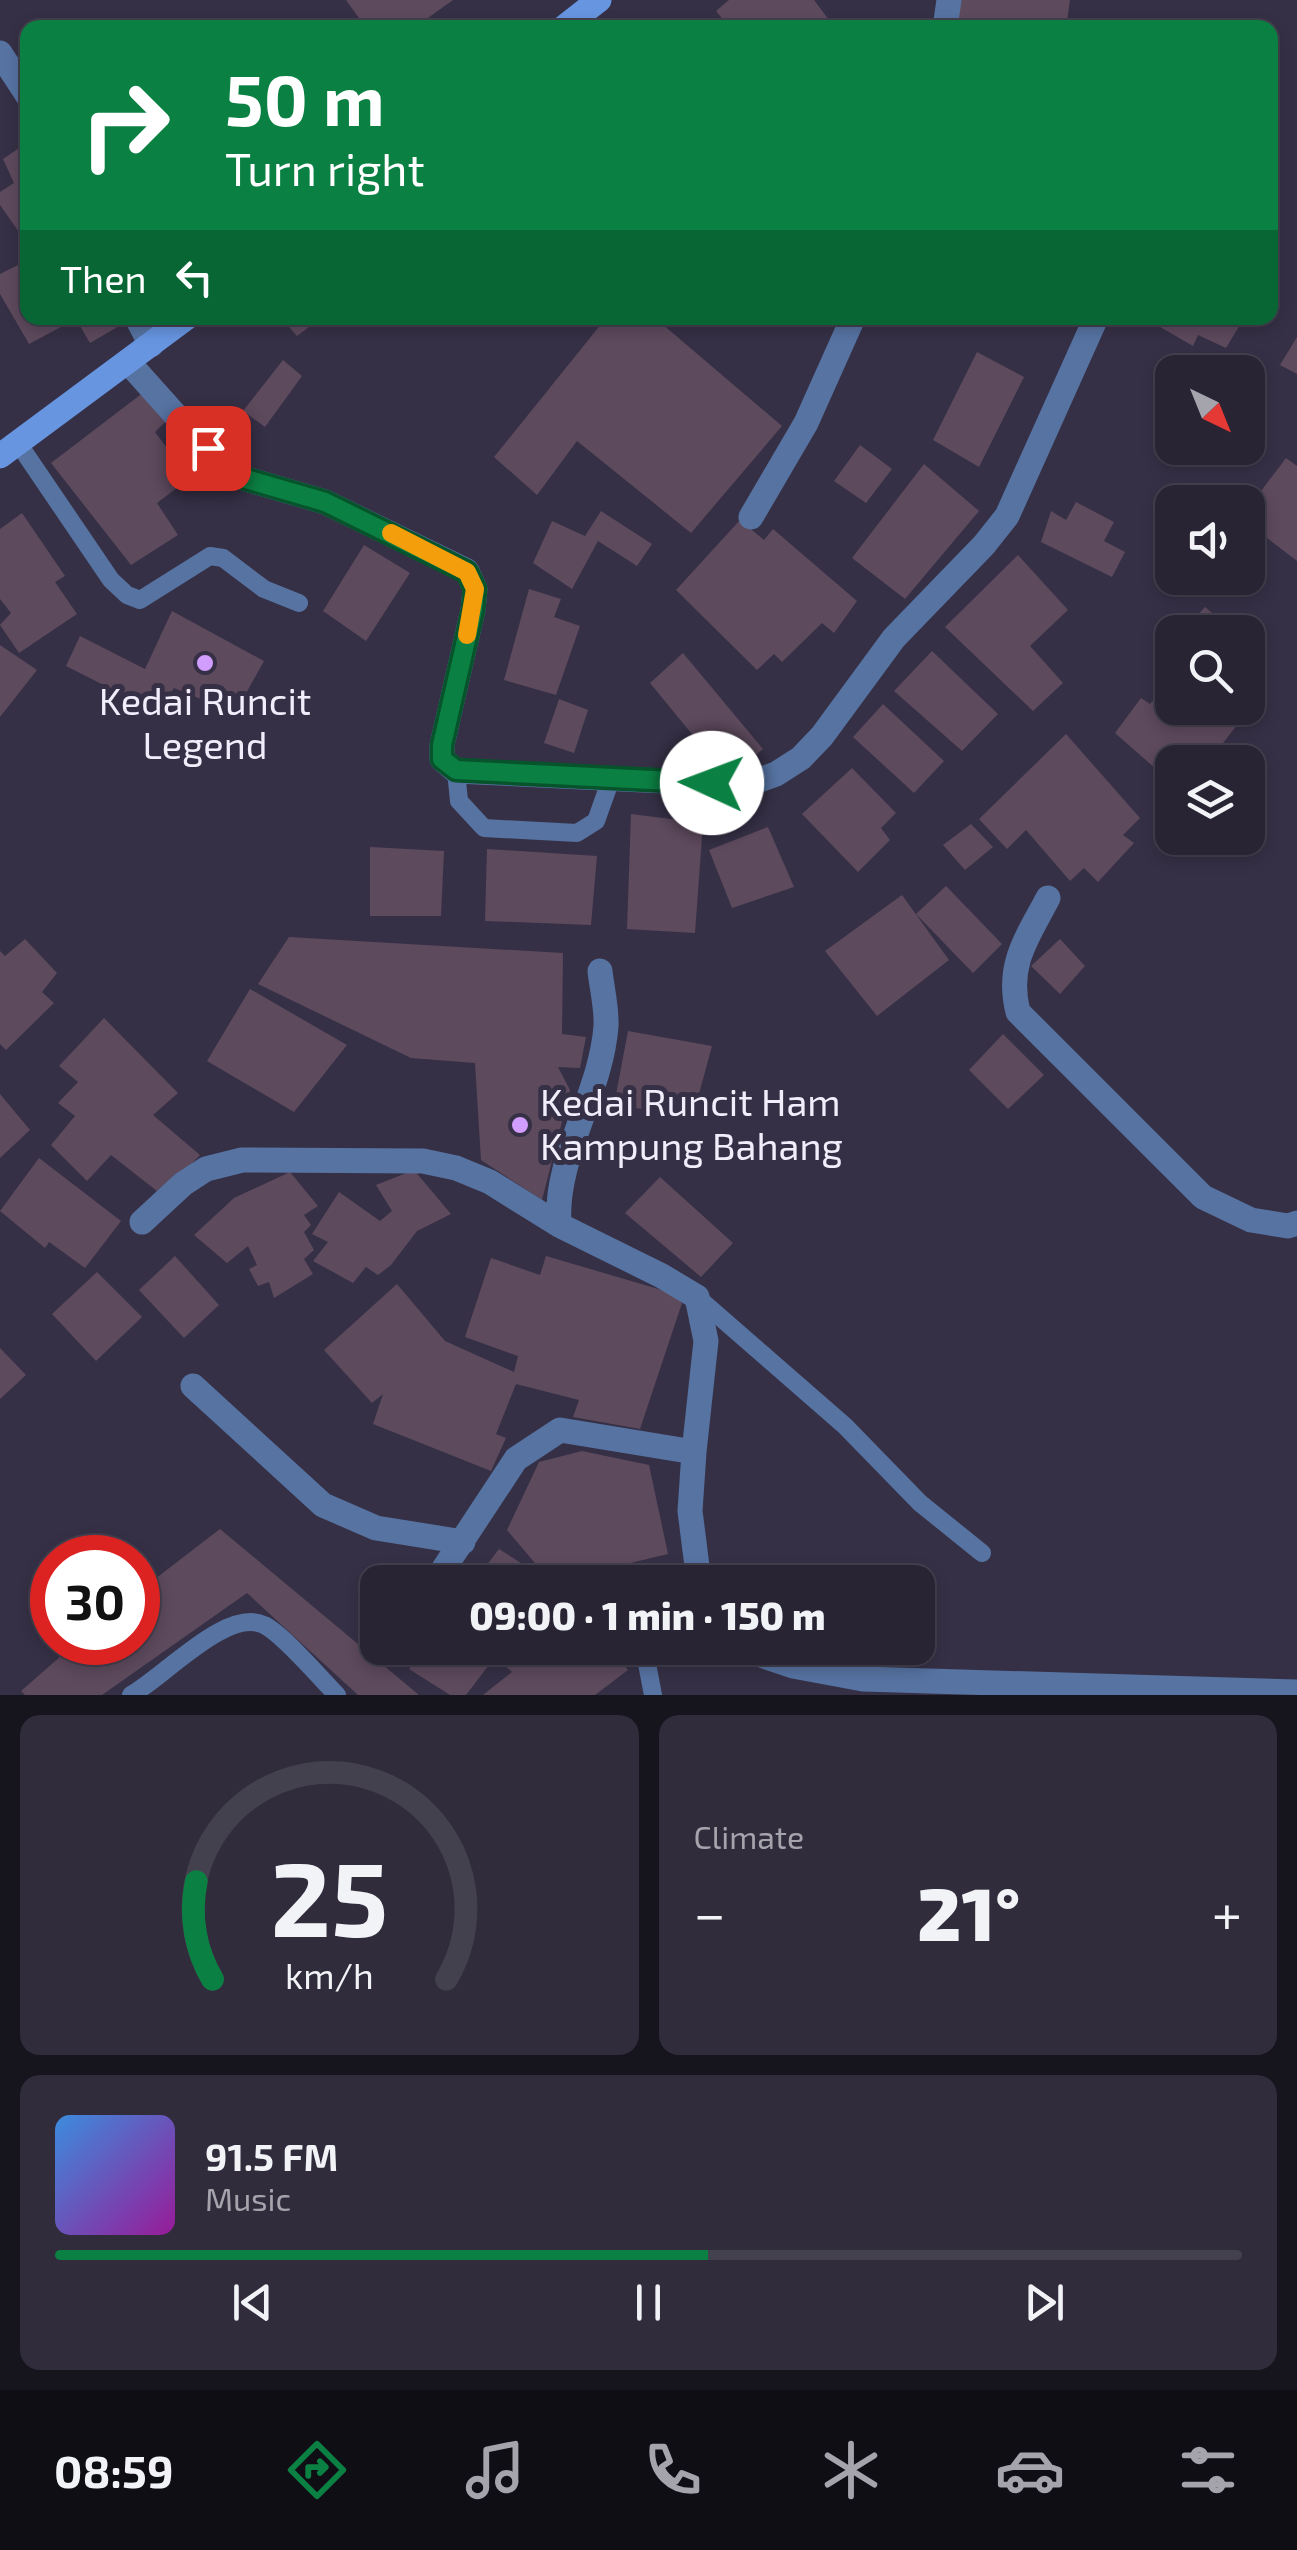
<!DOCTYPE html>
<html lang="en">
<head>
<meta charset="utf-8">
<style>
  :root { --surface:#282434; --page:#302c3c; --text:#f1f3f6; --muted:#a5a4ac; --line:#44414f; --accent:#0b8043 }
  body { margin:0; font-family:"Exo 2",sans-serif; background:var(--page); color:var(--text); height:100vh; display:flex; flex-direction:column; font-size:38px; white-space:nowrap }
  * { box-sizing:border-box; margin:0 }
  p { font-size:32px; color:var(--muted) }
  .icon { flex:none; width:55px; height:55px; fill:none; stroke:currentColor; stroke-width:2; stroke-linecap:round; stroke-linejoin:round }
  .map { position:relative; height:1695px; overflow:hidden }
  .panel { display:flex; flex-direction:column; gap:20px; padding:20px; background:#16141d; flex:1 }
  .panel>* { flex:none }
  .banner { position:absolute; left:20px; top:20px; width:1258px; height:305px; border-radius:20px; box-shadow:0 5px 15px #0003,0 0 0 2px var(--line); background:#0b8043; color:#fff; overflow:hidden }
  .needle { width:65px; rotate:137deg }
  .tools { position:absolute; left:1155px; top:355px; display:grid; gap:20px }
  .tools a { display:grid; place-items:center; width:110px; height:110px; border-radius:20px; background:var(--surface); box-shadow:0 5px 15px #0003,0 0 0 2px var(--line); font-size:50px }
  .speed { position:absolute; left:30px; top:1535px; display:flex; gap:20px; font-size:50px; font-weight:700; text-align:center }
  .speed>* { display:grid; place-content:center; width:130px; height:130px; border-radius:50%; background:var(--surface); box-shadow:0 5px 15px #0003,0 0 0 2px var(--line); line-height:1 }
  .speed .limit { border:15px solid #d22; background:#fff; color:#111 }
  .pin { position:absolute; display:grid; place-items:center; width:85px; height:85px; color:#fff; margin:-42px; border-radius:20px; box-shadow:0 5px 15px #0006 }
  .me { position:absolute; width:110px; margin:-55px; rotate:272deg; stroke-linejoin:round; filter:drop-shadow(0 0 8px #0008) }
  .turn { display:flex; align-items:center; gap:35px; height:210px; padding:0 40px; font-size:45px }
  .turn .icon { width:130px; height:130px; stroke-width:2.5 }
  .turn b { display:block; font-size:70px; line-height:85px }
  .then { display:flex; align-items:center; height:95px; padding:0 40px; background:#0003; gap:20px; font-size:38px }
  .big { font-size:75px; font-weight:800; line-height:1.1 }
  .panel .widget { flex:1; display:flex; flex-direction:column; justify-content:center; gap:15px; min-width:0; padding:0 35px; border-radius:20px; background:var(--page) }
  .panel .dial { align-items:center; gap:0 }
  .dial svg { height:260px; overflow:visible; fill:none; stroke:var(--line); stroke-width:7; stroke-linecap:round; text-anchor:middle }
  .dial text { fill:var(--text); stroke:none }
  .song { display:flex; align-items:center; gap:30px }
  .cover { width:120px; height:120px; border-radius:15px; background:linear-gradient(135deg,hsl(210 70% 55%),hsl(300 70% 35%)) }
  .played { height:10px; border-radius:5px; background:linear-gradient(90deg,var(--accent) 55%,var(--line) 55%) }
  .keys { display:flex; justify-content:space-around; direction:ltr }
  .heat { display:flex; justify-content:space-between; align-items:center; font-size:55px; direction:ltr }
  .panel .tiles { flex:1; display:grid; gap:20px; grid-template-columns:1fr 1fr }
  .widget:last-child { grid-column:span 2 }
  .trip { position:absolute; left:360px; top:1565px; width:575px; height:100px; border-radius:20px; background:var(--surface); box-shadow:0 5px 15px #0003,0 0 0 2px var(--line); font-weight:800; line-height:100px; text-align:center }
  .tabs { display:flex; height:160px; justify-content:space-around; align-items:center; background:#100e15; color:var(--muted) }
  .tabs .icon { width:70px; height:70px }
  .tabs .on { color:var(--accent) }
  .tabs b { font-size:45px; color:var(--text) }
  .map>svg:first-child { display:block }
  .building { fill:#5d4a5d }
  .lines { fill:none; stroke-linecap:round; stroke-linejoin:round }
  .lane { stroke:#5673a2; stroke-width:18 }
  .street { stroke:#5673a2; stroke-width:25 }
  .secondary { stroke:#6795e0; stroke-width:25 }
  .route-casing { stroke:#07532c; stroke-width:25 }
  .route { stroke:#0b8043; stroke-width:18 }
  .slow { stroke:#f59e0b; stroke-width:18 }
  .poi-dot { fill:#d19dfe; stroke:#363046; stroke-width:4 }
  .labels { text-anchor:middle; stroke-width:10; stroke-linejoin:round; paint-order:stroke }
  .poi-label { font-size:38px; fill:#f1eefc; stroke:#363046 }
</style>
</head>
<body>
<div class="map">
<svg width="1297" height="1695" viewBox="0 0 1297 1695">
  <rect width="100%" height="100%" fill="#363046"/>
  <path class="building" d="M346,0H453L414,28H366Z
    M729,0H814L835,28H730L716,11Z
    M959,0H1070L1066,28H954Z
    M28,142V228L19,232L0,205V192L14,183L3,159Z
    M28,260V318H123L126,322L90,343L76,319L29,344L0,294V274Z
    M281,318H321L297,336Z
    M606,318H655L782,426L691,533L577,441L537,495L494,457Z
    M1160,318H1244L1226,348L1198,335L1193,346L1155,324Z
    M1297,337V374L1280,365Z
    M977,352L1024,377L979,467L933,440Z
    M283,360L302,376L265,427L243,411Z
    M144,392L167,420L155,432L179,464L174,472L182,484L157,503L178,535L131,565L51,463Z
    M860,445L892,469L866,503L834,481Z
    M1286,458L1297,466V561L1254,528L1264,512L1252,503Z
    M924,464L979,511L905,599L852,558Z
    M1076,502L1114,522L1104,541L1125,552L1112,577L1041,542L1051,511L1066,520Z
    M601,511L652,544L637,566L598,541L572,589L533,563L552,521L585,536Z
    M22,513L65,576L55,582L77,614L19,653L0,625L11,613L0,599V529Z
    M740,520L764,540L773,529L857,601L834,633L822,623L782,662L774,654L757,670L676,590Z
    M364,545L410,573L366,641L323,611Z
    M1018,555L1068,610L1030,646L1063,683L1033,711L945,627Z
    M529,589L561,599L554,617L580,626L556,695L504,680Z
    M1205,607L1234,632H1182Z
    M172,611L264,661L235,713L174,688L157,712L66,666L80,636L145,669Z
    M0,645L37,670L0,717Z
    M932,651L998,714L962,751L894,691Z
    M683,653L763,749L728,778L650,683Z
    M1172,680V708H1237L1245,715L1208,762H1172L1164,776L1115,733L1141,698L1150,704Z
    M559,699L588,710L574,753L544,743Z
    M883,704L944,761L914,793L853,737Z
    M1066,734L1140,818L1123,835L1134,843L1098,882L1084,868L1070,881L1026,830L1007,849L979,819Z
    M852,768L896,813L881,828L890,840L858,872L802,814Z
    M631,814L703,823L695,933L627,929Z
    M971,824L993,847L965,870L943,845Z
    M768,827L794,887L732,908L709,850Z
    M370,847L444,851L441,916H370Z
    M487,849L597,856L591,925L485,921Z
    M946,886L1002,944L973,973L916,914Z
    M902,895L949,960L877,1016L825,951Z
    M289,937L563,953L562,1034L586,1037L580,1068L558,1067L570,1090L542,1200L481,1160L475,1063L411,1058L258,984Z
    M25,939L57,973L42,992L54,1003L6,1050L0,1044V951L5,956Z
    M1060,939L1085,966L1060,994L1031,966Z
    M250,989L347,1045L294,1112L207,1061Z
    M104,1018L178,1093L153,1115L200,1155L162,1195L111,1155L87,1181L51,1145L75,1116L58,1103L78,1082L59,1066Z
    M628,1031L712,1046L693,1116L614,1105Z
    M1003,1034L1044,1075L1008,1109L969,1070Z
    M0,1094L30,1130L0,1158Z
    M39,1158L121,1221L85,1268L49,1242L45,1248L0,1211Z
    M414,1170L451,1214L417,1231L391,1265L378,1275L366,1267L353,1283L313,1261L328,1242L312,1234L339,1192L380,1221L392,1211L376,1185Z
    M290,1172L318,1206L304,1215L311,1225L304,1232L314,1250L304,1259L313,1274L274,1298L269,1282L258,1286L249,1269L257,1265L248,1246L227,1263L194,1235L234,1198Z
    M660,1177L733,1243L701,1277L625,1213Z
    M175,1256L219,1305L184,1338L139,1290Z
    M546,1256L672,1293L682,1303L640,1429L573,1417L579,1400L516,1384L496,1434L506,1438L491,1471L373,1424L383,1394L372,1403L324,1350L397,1284L445,1341L514,1372L518,1356L465,1337L491,1258L540,1275Z
    M97,1272L142,1317L96,1361L52,1314Z
    M0,1348L26,1375L0,1399Z
    M582,1451L649,1465L668,1554L551,1582L507,1530L539,1462Z
    M220,1529L419,1695H358L247,1593L102,1695H25L21,1691L77,1642H138V1592Z
    M499,1549L551,1582H474Z
    M425,1648H502L466,1695H450L409,1669Z
    M514,1648H611L628,1670L595,1695H483L512,1672L501,1662Z"/>
  <g class="lines">
    <path class="lane" d="M18,443L111,580L127,595L140,600L210,556L223,558L264,589L299,603
      M456,771L459,801L484,828L577,833L596,821L611,779
      M697,1297L845,1426L920,1503L982,1553
      M644,1648L653,1695
      M131,1695C164,1677 227,1607 264,1625C282,1633 321,1679 337,1695"/>
    <path class="street" d="M945,28L949,0
      M0,53L28,96
      M137,318L151,345
      M128,362L179,419L223,463L246,479L325,502L467,571L475,589L473,610L442,745V759L456,771L746,785L776,774L801,758L822,736L894,638L984,545L1007,516L1096,318
      M751,517L806,423L853,318
      M1048,898C1027,938 1006,965 1018,1012L1203,1197L1251,1220L1288,1226L1297,1223
      M142,1222L183,1184L206,1169L242,1160L423,1161L456,1168L490,1182L559,1225L662,1276L697,1297L706,1341L694,1452
      M559,1225C554,1157 601,1095 606,1026C607,1009 602,989 600,971
      M193,1386L323,1505L376,1528L463,1542
      M435,1582L516,1459L560,1430L694,1452L690,1511L699,1582
      M740,1648L793,1666L863,1679L1297,1692"/>
    <path class="secondary" d="M563,28L599,0
      M0,456L186,318"/>
  </g>
  <g class="lines">
    <defs>
      <path id="route" d="M208,448L246,479L325,502L467,572L475,589L473,610L442,745V759L456,770L712,783"/>
    </defs>
    <use href="#route" class="route-casing"/>
    <use href="#route" class="route"/>
    <path class="slow" d="M391,533L467,572L475,589L467,635"/>
  </g>
  <g class="poi-dot">
    <circle cx="205" cy="663" r="10"/>
    <circle cx="520" cy="1125" r="10"/>
  </g>
  <g class="labels">
    <g class="poi-label">
      <text x="205" y="715">Kedai Runcit<tspan x="205" dy="44">Legend</tspan></text>
      <text x="540" y="1116" text-anchor="start">Kedai Runcit Ham<tspan x="540" dy="44">Kampung Bahang</tspan></text>
    </g>
  </g>
</svg>
<div class="tools">
<a><svg class="needle" viewBox="-14 -14 28 28"><path d="M0-13l5 13h-10z" fill="#e53935"/><path d="M0 13l5-13h-10z" fill="#a5a4ac"/></svg></a>
<a><svg class="icon" aria-label="sound" viewBox="0 0 24 24"><path d="M4 9h4l5-4v14l-5-4H4zM17 9q2 3 0 6"/></svg></a>
<a><svg class="icon" aria-label="search" viewBox="0 0 24 24"><circle cx="10" cy="10" r="6"/><path d="M15 15l6 6"/></svg></a>
<a><svg class="icon" aria-label="layers" viewBox="0 0 24 24"><path d="M12 4l9 5-9 5-9-5zM3 14l9 5 9-5"/></svg></a>
</div>
<div class="speed"><div class="limit">30</div></div>
<div class="pin" style="left:208px;top:448px;background:#d93025"><svg class="icon" aria-label="arrive" viewBox="0 0 24 24"><path d="M6 21V4h12l-3 4 3 4H6"/></svg></div>
<svg class="me" style="left:712px;top:783px" viewBox="-20 -20 40 40"><circle r="19" fill="#fff"/><path d="M0-13L10 11 0 6-10 11z" fill="#0b8043"/></svg>
<div class="trip">09:00 · 1 min · 150 m</div>
<div class="banner">
<div class="turn"><svg class="icon" aria-label="right" viewBox="0 0 24 24"><path d="M7 20v-9h11M14 6l5 5-5 5"/></svg><div><b>50 m</b>Turn right</div></div>
<div class="then">Then<svg class="icon" aria-label="left" viewBox="0 0 24 24"><path d="M17 20v-9H6M10 6l-5 5 5 5"/></svg></div>
</div>
</div>
<section class="panel">
<div class="tiles">
<div class="widget dial"><svg viewBox="0 0 100 80">
<path d="M14 69A42 42 0 1 1 86 69"/>
<path d="M14 69A42 42 0 0 1 9 39" stroke="#0b8043"/>
<text x="50" y="56" font-size="32" font-weight="700">25</text>
<text x="50" y="72" font-size="11">km/h</text>
</svg></div>
<div class="widget"><p>Climate</p>
<div class="heat"><a>−</a><b class="big">21°</b><a>+</a></div>
</div>
<div class="widget">
<div class="song"><i class="cover"></i><div><b>91.5 FM</b><p>Music</p></div></div>
<div class="played"></div>
<div class="keys"><svg class="icon" aria-label="previous" viewBox="0 0 24 24"><path d="M18 5L8 12l10 7zM5 5v14"/></svg><svg class="icon" aria-label="pause" viewBox="0 0 24 24"><path d="M8 5v14M16 5v14"/></svg><svg class="icon" aria-label="next" viewBox="0 0 24 24"><path d="M6 5l10 7-10 7zM19 5v14"/></svg></div>
</div>
</div>
</section>
<nav class="tabs">
<b>08:59</b>
<svg class="icon on" aria-label="directions" viewBox="0 0 24 24"><path d="M12 3l9 9-9 9-9-9zM9 14v-3h6M13 9l2 2-2 2"/></svg>
<svg class="icon" aria-label="music" viewBox="0 0 24 24"><path d="M9 18V5l10-2v13"/><circle cx="6" cy="18" r="3"/><circle cx="16" cy="16" r="3"/></svg>
<svg class="icon" aria-label="phone" viewBox="0 0 24 24"><path d="M5 4h4l2 5-3 2q2 4 5 5l2-3 5 2v4C11 20 4 13 5 4z"/></svg>
<svg class="icon" aria-label="climate" viewBox="0 0 24 24"><path d="M12 3v18M4 7l16 10M4 17L20 7"/></svg>
<svg class="icon" aria-label="car" viewBox="0 0 24 24"><path d="M5 17H2v-5l4-1 3-4h7l3 4 3 1v5h-3M9 17h6M6 11h13"/><circle cx="7" cy="17" r="2"/><circle cx="17" cy="17" r="2"/></svg>
<svg class="icon" aria-label="filters" viewBox="0 0 24 24"><path d="M4 7h16M4 17h16"/><circle cx="9" cy="7" r="2"/><circle cx="15" cy="17" r="2"/></svg>
</nav>
</body>
</html>
